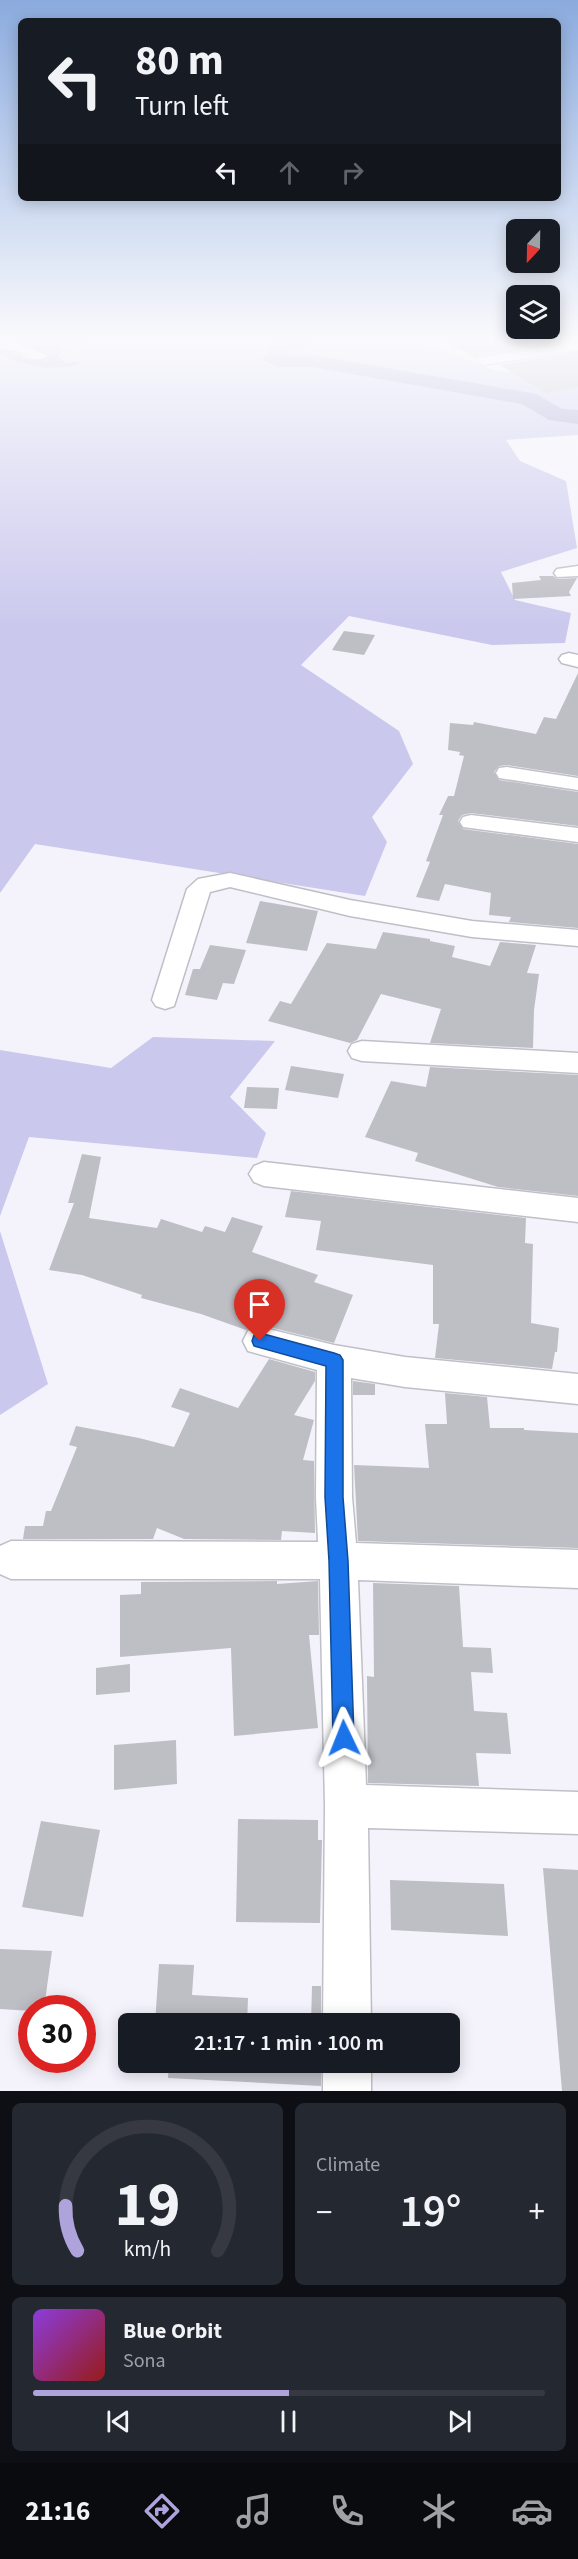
<!DOCTYPE html>
<html lang="en">
<head>
<meta charset="utf-8">
<style>
  :root { --surface:#171b24; --page:#242831; --text:#f1f3f6; --muted:#9ea1a6; --line:#363941; --accent:#aea3db }
  body { margin:0; font-family:"Source Sans 3",sans-serif; background:var(--page); color:var(--text); height:100vh; display:flex; flex-direction:column; font-size:22px; white-space:nowrap }
  * { box-sizing:border-box; margin:0 }
  p { font-size:20px; color:var(--muted) }
  .icon { flex:none; width:33px; height:33px; fill:none; stroke:currentColor; stroke-width:2; stroke-linecap:round; stroke-linejoin:round }
  .map { position:relative; height:2091px; overflow:hidden }
  .side { display:flex; flex-direction:column; gap:12px; padding:12px; background:#0d0f14; flex:1 }
  .side>* { flex:none }
  .banner { position:absolute; left:18px; top:18px; width:543px; height:183px; border-radius:9px; box-shadow:0 3px 15px #0003; background:#171b24; color:var(--text); overflow:hidden }
  .needle { width:39px; rotate:202deg }
  .controls { position:absolute; left:506px; top:219px; display:grid; gap:12px }
  .controls a { display:grid; place-items:center; width:54px; height:54px; border-radius:9px; background:var(--surface); box-shadow:0 3px 15px #0003; font-size:30px }
  .speed { position:absolute; left:18px; top:1995px; display:flex; gap:12px; font-size:30px; font-weight:700; text-align:center }
  .speed>* { display:grid; place-content:center; width:78px; height:78px; border-radius:50%; background:var(--surface); box-shadow:0 3px 15px #0003; line-height:1 }
  .speed .limit { border:9px solid #d22; background:#fff; color:#111 }
  .pin { position:absolute; display:grid; place-items:center; width:51px; height:51px; color:#fff; margin:-62px -26px; border-radius:50% 50% 50% 0; rotate:-45deg; box-shadow:0 0 6px #0007 }
  .pin .icon { rotate:45deg }
  .me { position:absolute; width:66px; margin:-33px; rotate:358deg; stroke-linejoin:round; filter:drop-shadow(0 0 4px #0008) }
  .turn { display:flex; align-items:center; gap:21px; height:126px; padding:0 18px; font-size:27px }
  .turn .icon { width:78px; height:78px; stroke-width:2.5 }
  .turn b { display:block; font-size:42px; line-height:51px }
  .lanes { display:flex; align-items:center; height:57px; padding:0 18px; background:#0003; justify-content:center; gap:30px; direction:ltr }
  .lanes .off { opacity:.35 }
  .big { font-size:45px; font-weight:600; line-height:1.1 }
  .side .widget { flex:1; display:flex; flex-direction:column; justify-content:center; gap:9px; min-width:0; padding:0 21px; border-radius:9px; background:var(--page) }
  .side .dial { align-items:center; gap:0 }
  .dial svg { height:156px; overflow:visible; fill:none; stroke:var(--line); stroke-width:7; stroke-linecap:round; text-anchor:middle }
  .dial text { fill:var(--text); stroke:none }
  .song { display:flex; align-items:center; gap:18px }
  .cover { width:72px; height:72px; border-radius:9px; background:linear-gradient(135deg,hsl(270 70% 55%),hsl(0 70% 35%)) }
  .played { height:6px; border-radius:3px; background:linear-gradient(90deg,var(--accent) 50%,var(--line) 50%) }
  .keys { display:flex; justify-content:space-around; direction:ltr }
  .heat { display:flex; justify-content:space-between; align-items:center; font-size:33px; direction:ltr }
  .side .tiles { flex:1; display:grid; gap:12px; grid-template-columns:1fr 1fr }
  .widget:last-child { grid-column:span 2 }
  .trip { position:absolute; left:118px; top:2013px; width:342px; height:60px; border-radius:9px; background:var(--surface); box-shadow:0 3px 15px #0003; font-weight:600; line-height:60px; text-align:center }
  .tab-bar { display:flex; height:96px; justify-content:space-around; align-items:center; background:#090b0e; color:var(--muted) }
  .tab-bar .icon { width:42px; height:42px }
  .tab-bar .selected { color:var(--accent) }
  .tab-bar b { font-size:27px; color:var(--text) }
  .map>svg:first-child { display:block }
  .green { fill:#cac8ed }
  .water { fill:#a19ecf }
  .lines { fill:none; stroke-linecap:round; stroke-linejoin:round }
  .river { fill:#a19ecf; fill-rule:evenodd }
  .building { fill:#bebec5 }
  .street-casing { stroke:#c0bfc7; stroke-width:3 }
  .path { stroke:#8e8e93; stroke-width:2; stroke-dasharray:2 1.5; stroke-linecap:butt }
  .street { fill:#fff; fill-rule:evenodd }
  .route { fill:#1a73e8; stroke:#114b97; stroke-width:1.5 }
</style>
</head>
<body>
<div class="map">
<svg width="578" height="2091" viewBox="0 0 578 2091">
  <rect width="100%" height="100%" fill="#f4f3fb"/>
  <path class="green" d="M117,337H381L393,342L437,348L493,370L524,373L578,370V435L506,440L520,461L566,481L577,548L501,572L515,600L571,613L565,643L492,645L349,616L301,665L399,731L413,764L372,817L387,842L365,896L35,844L0,893V354L17,362L46,368L75,366L79,361L66,363L58,357L56,347L65,343L78,346L96,339Z
    M153,1037L275,1041L230,1097L266,1133L257,1158L29,1137L0,1216V1050L111,1068Z
    M0,1231L48,1384L0,1415Z"/>
  <path class="water" d="M0,337H117L96,339L78,346L65,343L57,347L63,351L58,357L66,363L80,361L75,366L46,368L17,362L0,354V348L29,354L22,357L38,360L48,356C33,350 17,339 0,343Z"/>
  <g class="lines">
    <path class="river" d="M281,337H308L311,341L309,348L289,351L288,355H313L536,394L562,409L578,410V424L549,420L522,404L313,367H279L266,362L263,358L269,351L272,342L283,340Z"/>
  </g>
  <path class="building" d="M439,337H483L507,351L479,356L476,359Z
    M505,337H558L559,343L529,348Z
    M578,352V387L546,393L500,365Z
    M539,576H553L557,579L577,578L569,592L571,596L513,599L512,583L541,580Z
    M344,631L375,635L364,655L332,650Z
    M578,673V776L507,765L499,766L494,772L499,780L578,792V826L471,813L462,815L458,821L463,829L578,844V928L509,922L511,917L489,915L491,893L445,884L439,901L416,897L430,862L426,861L443,815H439L448,796H454L464,756L459,755L460,752L448,750L450,723L473,725L474,722L536,734L544,717L556,719Z
    M260,901L318,911L307,951L246,943Z
    M383,932L430,939V941L455,946L452,957L490,966L500,942L536,945L527,973L539,974L534,1010L533,1048L430,1043L441,1009L381,994L357,1040L350,1043L268,1021L280,1001L291,1004L327,943L376,949Z
    M210,945L246,950L234,984L223,983L217,1000L185,995L193,969H200Z
    M291,1066L344,1074L338,1098L285,1090Z
    M430,1067L578,1075V1196L498,1187L415,1161L418,1153L365,1137L391,1081L426,1087Z
    M247,1087L279,1088L277,1109L244,1108Z
    M82,1154L101,1157L89,1218L157,1228L161,1219L202,1232L205,1226L225,1232L232,1217L263,1226L252,1252L318,1275L314,1282L353,1295L334,1343L261,1325L246,1330L201,1314L141,1298L142,1295L82,1275L49,1270L74,1203H68Z
    M291,1191L526,1218L525,1243L533,1244L531,1323L559,1328L557,1352H555L552,1369L435,1358L439,1324H433V1265L316,1250L321,1221L285,1217Z
    M269,1359L315,1372V1381L294,1415L314,1420L303,1460L314,1461L315,1533L282,1531L281,1540L184,1539L157,1528L153,1539H23L25,1526H43L46,1511H51L77,1447L69,1445L76,1426L139,1438L174,1447L190,1413L171,1407L180,1388L238,1408Z
    M353,1381L375,1384V1395H353Z
    M445,1393L487,1397L490,1428H524V1430L578,1433V1548L358,1541L354,1465L429,1468L425,1424H447Z
    M277,1581V1584L318,1581L319,1635H309L318,1728L234,1736L231,1648L120,1657V1595L141,1594V1582Z
    M373,1583L459,1586L463,1647L491,1648L493,1673L471,1672L474,1711L507,1713L511,1754L476,1753L479,1786L368,1783L367,1676L374,1677Z
    M130,1664V1692L96,1695V1668Z
    M176,1740L177,1784L114,1790V1745Z
    M238,1819L318,1820V1840H322L320,1923L236,1922Z
    M41,1821L100,1830L83,1917L22,1907Z
    M543,1868L578,1870V2091H562Z
    M390,1880L504,1884L508,1936L391,1930Z
    M0,1949L52,1951L44,2008H32V2011L0,2009Z
    M159,1964L194,1965L192,1995L248,1998L247,2024H155Z
    M312,1986H321V2024H311Z
    M169,2062H321V2086L168,2078Z"/>
  <g class="lines">
    <defs>
      <path id="street" d="M485,337H500L529,350L578,342V350L484,365L478,361L479,358L514,352Z
        M578,566V576L557,577L554,573L557,569Z
        M569,653L578,655V667L562,663L559,659L562,655Z
        M507,767L578,778V790L499,778L496,773L499,768Z
        M471,815L578,828V842L463,827L460,822L463,817Z
        M230,873L350,900L472,921L578,930V946L472,937L350,916L230,887L210,892L174,1006L165,1009L156,1006L152,1000L187,889L198,879Z
        M362,1041L578,1053V1073L362,1061L352,1058L348,1051L352,1044Z
        M264,1162L578,1198V1222L264,1186L254,1182L249,1174L254,1166Z
        M260,1327L334,1345L405,1357L578,1374V1404L405,1387L351,1378L352,1497L356,1543L578,1550V1588L358,1580L366,1785L578,1792V1834L368,1828L371,2024H323L325,1806L320,1579H11L0,1574V1546L11,1541L318,1542L316,1497L317,1370L248,1351L243,1341L248,1331Z
        M323,2062H371V2091H323Z"/>
    </defs>
    <use href="#street" class="street-casing"/>
    <path class="path" d="M410,340L426,337
      M453,348L476,343"/>
    <use href="#street" class="street"/>
  </g>
  <linearGradient id="sky" x2="0" y2="1"><stop stop-color="#8babde"/><stop offset="0.54" stop-color="#fafafd"/><stop offset="1" stop-color="#fafafd" stop-opacity="0"/></linearGradient>
  <rect width="578" height="629" fill="url(#sky)"/>
  <path class="route" d="M260,1333L334,1353L340,1355L343,1360V1497L348,1561L354,1738L351,1746L344,1749L336,1746L333,1738L329,1561L325,1497L326,1366L254,1346L252,1341L254,1335Z"/>
</svg>
<div class="controls">
<a><svg class="needle" viewBox="-14 -14 28 28"><path d="M0-13l5 13h-10z" fill="#e53935"/><path d="M0 13l5-13h-10z" fill="#9ea1a6"/></svg></a>
<a><svg class="icon" aria-label="layers" viewBox="0 0 24 24"><path d="M12 4l9 5-9 5-9-5zM3 14l9 5 9-5"/></svg></a>
</div>
<div class="speed"><div class="limit">30</div></div>
<div class="pin" style="left:260px;top:1341px;background:#d93025"><svg class="icon" aria-label="arrive" viewBox="0 0 24 24"><path d="M6 21V4h12l-3 4 3 4H6"/></svg></div>
<svg class="me" style="left:344px;top:1738px" viewBox="-20 -20 40 40"><path d="M0-17L14 15 0 8-14 15z" fill="#1a73e8" stroke="#fff" stroke-width="4"/></svg>
<div class="trip">21:17 · 1 min · 100 m</div>
<div class="banner">
<div class="turn"><svg class="icon" aria-label="left" viewBox="0 0 24 24"><path d="M17 20v-9H6M10 6l-5 5 5 5"/></svg><div><b>80 m</b>Turn left</div></div>
<div class="lanes"><svg class="icon" aria-label="left" viewBox="0 0 24 24"><path d="M17 20v-9H6M10 6l-5 5 5 5"/></svg><svg class="icon off" aria-label="ahead" viewBox="0 0 24 24"><path d="M12 20V5M6 11l6-6 6 6"/></svg><svg class="icon off" aria-label="right" viewBox="0 0 24 24"><path d="M7 20v-9h11M14 6l5 5-5 5"/></svg></div>
</div>
</div>
<section class="side">
<div class="tiles">
<div class="widget dial"><svg viewBox="0 0 100 80">
<path d="M14 69A42 42 0 1 1 86 69"/>
<path d="M14 69A42 42 0 0 1 8 46" stroke="#aea3db"/>
<text x="50" y="56" font-size="32" font-weight="700">19</text>
<text x="50" y="72" font-size="11">km/h</text>
</svg></div>
<div class="widget"><p>Climate</p>
<div class="heat"><a>−</a><b class="big">19°</b><a>+</a></div>
</div>
<div class="widget">
<div class="song"><i class="cover"></i><div><b>Blue Orbit</b><p>Sona</p></div></div>
<div class="played"></div>
<div class="keys"><svg class="icon" aria-label="previous" viewBox="0 0 24 24"><path d="M18 5L8 12l10 7zM5 5v14"/></svg><svg class="icon" aria-label="pause" viewBox="0 0 24 24"><path d="M8 5v14M16 5v14"/></svg><svg class="icon" aria-label="next" viewBox="0 0 24 24"><path d="M6 5l10 7-10 7zM19 5v14"/></svg></div>
</div>
</div>
</section>
<nav class="tab-bar">
<b>21:16</b>
<svg class="icon selected" aria-label="directions" viewBox="0 0 24 24"><path d="M12 3l9 9-9 9-9-9zM9 14v-3h6M13 9l2 2-2 2"/></svg>
<svg class="icon" aria-label="music" viewBox="0 0 24 24"><path d="M9 18V5l10-2v13"/><circle cx="6" cy="18" r="3"/><circle cx="16" cy="16" r="3"/></svg>
<svg class="icon" aria-label="phone" viewBox="0 0 24 24"><path d="M5 4h4l2 5-3 2q2 4 5 5l2-3 5 2v4C11 20 4 13 5 4z"/></svg>
<svg class="icon" aria-label="climate" viewBox="0 0 24 24"><path d="M12 3v18M4 7l16 10M4 17L20 7"/></svg>
<svg class="icon" aria-label="car" viewBox="0 0 24 24"><path d="M5 17H2v-5l4-1 3-4h7l3 4 3 1v5h-3M9 17h6M6 11h13"/><circle cx="7" cy="17" r="2"/><circle cx="17" cy="17" r="2"/></svg>
</nav>
</body>
</html>
